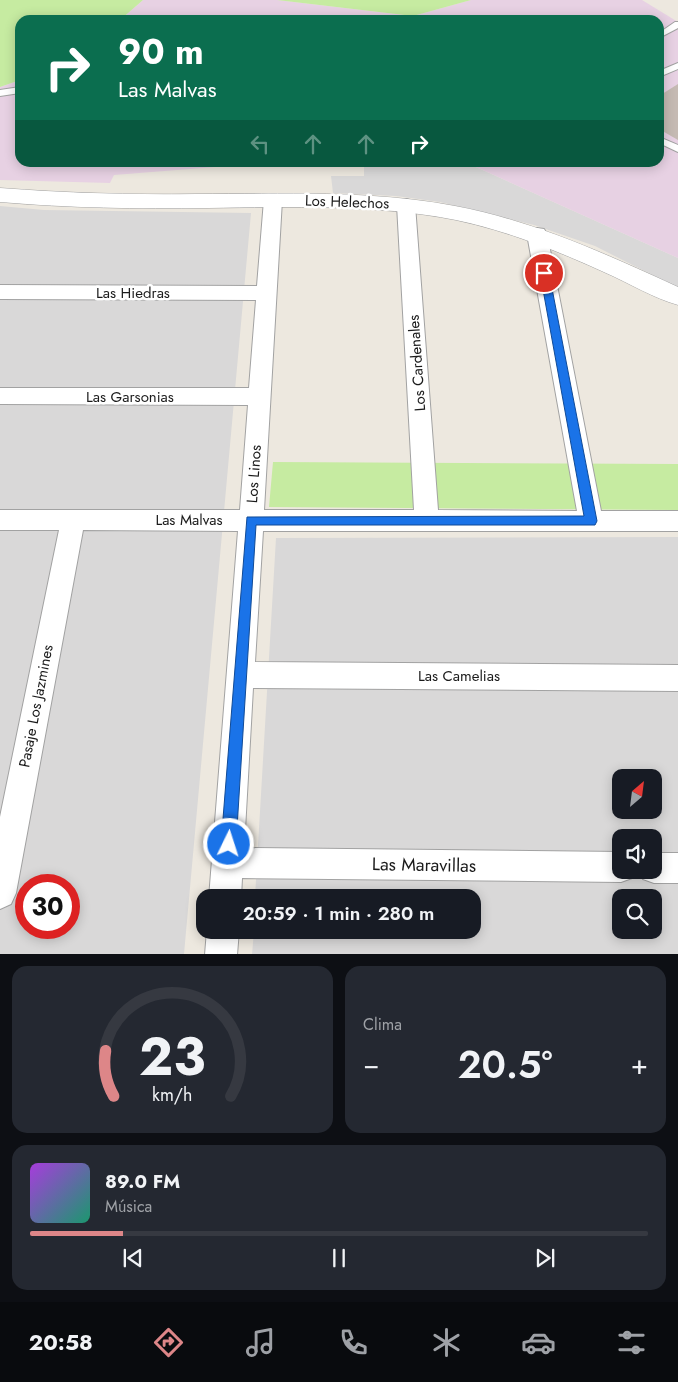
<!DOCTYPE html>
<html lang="es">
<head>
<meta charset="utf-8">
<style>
  :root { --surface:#171b24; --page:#242831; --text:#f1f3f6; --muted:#9ea1a6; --line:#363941; --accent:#dd8688 }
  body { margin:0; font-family:Jost,sans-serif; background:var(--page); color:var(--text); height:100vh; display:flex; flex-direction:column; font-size:19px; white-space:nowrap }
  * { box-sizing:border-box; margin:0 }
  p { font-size:16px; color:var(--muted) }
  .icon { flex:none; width:28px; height:28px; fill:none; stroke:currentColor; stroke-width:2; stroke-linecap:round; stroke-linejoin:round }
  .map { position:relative; height:954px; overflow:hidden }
  .panel { display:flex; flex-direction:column; gap:12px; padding:12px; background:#0d0f14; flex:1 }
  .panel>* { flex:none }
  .banner { position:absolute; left:15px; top:15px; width:649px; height:152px; border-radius:15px; box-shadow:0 2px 12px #0003; background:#0b6e4f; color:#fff; overflow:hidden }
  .needle { width:32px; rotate:28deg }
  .controls { position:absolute; left:612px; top:769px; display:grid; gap:10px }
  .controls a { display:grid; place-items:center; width:50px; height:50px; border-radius:10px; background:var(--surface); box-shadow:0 2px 12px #0003; font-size:25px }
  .speed { position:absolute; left:15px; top:874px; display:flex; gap:10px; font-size:25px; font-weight:700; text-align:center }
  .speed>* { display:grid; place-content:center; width:65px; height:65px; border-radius:50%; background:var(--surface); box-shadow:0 2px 12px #0003; line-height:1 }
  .speed .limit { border:8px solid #d22; background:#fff; color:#111 }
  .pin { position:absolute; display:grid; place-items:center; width:42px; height:42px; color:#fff; margin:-21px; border:2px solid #fff; border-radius:50%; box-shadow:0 1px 5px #0007 }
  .me { position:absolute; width:55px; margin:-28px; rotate:4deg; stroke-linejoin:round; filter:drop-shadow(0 0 4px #0008) }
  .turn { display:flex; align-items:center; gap:18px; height:105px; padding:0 20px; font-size:22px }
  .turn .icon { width:65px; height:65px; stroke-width:2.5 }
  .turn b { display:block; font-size:35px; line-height:42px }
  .lanes { display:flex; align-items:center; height:48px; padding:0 20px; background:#0003; justify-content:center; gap:25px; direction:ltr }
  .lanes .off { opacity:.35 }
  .big { font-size:38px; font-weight:600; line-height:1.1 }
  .panel .tile { flex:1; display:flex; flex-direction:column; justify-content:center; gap:8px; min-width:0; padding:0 18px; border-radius:15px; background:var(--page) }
  .panel .dial { align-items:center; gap:0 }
  .dial svg { height:130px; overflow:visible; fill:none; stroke:var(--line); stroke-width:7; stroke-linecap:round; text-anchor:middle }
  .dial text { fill:var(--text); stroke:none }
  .song { display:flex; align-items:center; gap:15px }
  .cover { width:60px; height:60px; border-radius:8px; background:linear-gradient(135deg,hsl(280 70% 55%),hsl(160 70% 35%)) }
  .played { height:5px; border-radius:2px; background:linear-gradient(90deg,var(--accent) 15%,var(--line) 15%) }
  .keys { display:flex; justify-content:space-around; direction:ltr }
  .heat { display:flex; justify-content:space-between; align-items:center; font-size:28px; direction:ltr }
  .panel .tiles { flex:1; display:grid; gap:12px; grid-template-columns:1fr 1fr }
  .tile:last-child { grid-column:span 2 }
  .trip { position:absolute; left:196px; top:889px; width:285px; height:50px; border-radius:15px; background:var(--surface); box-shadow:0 2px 12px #0003; font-weight:600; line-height:50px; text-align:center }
  .menu { display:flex; height:80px; justify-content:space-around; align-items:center; background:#090b0e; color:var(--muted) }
  .menu .icon { width:35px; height:35px }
  .menu .active { color:var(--accent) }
  .menu b { font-size:22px; color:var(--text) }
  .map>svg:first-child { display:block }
  .residential { fill:#d9d8d8; fill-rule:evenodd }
  .industrial { fill:#e7d1e3 }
  .grass { fill:#c6eba1 }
  .building { fill:#c5bab3 }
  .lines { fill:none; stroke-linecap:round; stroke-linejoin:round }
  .service-casing { stroke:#a2a2a2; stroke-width:2 }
  .minor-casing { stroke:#a2a2a2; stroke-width:2 }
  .tertiary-casing { stroke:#a2a2a2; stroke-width:1 }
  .service { fill:#fff; fill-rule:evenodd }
  .minor { fill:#fff; fill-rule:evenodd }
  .tertiary { fill:#fff; fill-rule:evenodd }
  .route { fill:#1a73e8; stroke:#114b97 }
  .labels { text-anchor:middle; stroke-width:5; stroke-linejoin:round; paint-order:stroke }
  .street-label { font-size:15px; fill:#1b1b1b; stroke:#fff }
  .near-street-label { font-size:18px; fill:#1b1b1b; stroke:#fff }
</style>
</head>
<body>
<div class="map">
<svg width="678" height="955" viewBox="0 0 678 955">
  <rect width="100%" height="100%" fill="#ede8df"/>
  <path class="residential" d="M364,163H467L678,258V288L595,246L534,225L440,202L396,196L333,193L331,176H364Z
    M0,206L44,210L251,213L184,954H0ZM26,885H69V928H26Z
    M678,537V954L252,955L254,930H472V898L255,897L276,538ZM621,778H654V810H621ZM621,838H654V870H621ZM621,898H654V930H621Z"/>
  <path class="industrial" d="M143,0H277L413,16L471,0H642L678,22V258L467,163L659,162V20H120Z
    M20,80V162L267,163L114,175L110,183L0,180V87Z"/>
  <path class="grass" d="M0,0H143L120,20H20V80L0,87Z
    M277,0H471L413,16Z
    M273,462L678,464V510L269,507Z"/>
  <path class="building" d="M678,84V140L659,129V96Z"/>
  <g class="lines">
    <defs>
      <path id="service" d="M675,22H678V28L659,38V33Z
        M678,63V69L659,77V71Z
        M20,87V93L0,96V90Z
        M659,137L678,145V152L659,143Z"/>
      <path id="minor" d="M273,194L280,196L282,200L264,510H414L397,205L399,201L406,199L413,201L415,205L438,510L577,511L527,234L530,229L537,228L544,229L547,234L601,511H678V531H263L255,662L678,665V691L253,688L244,848L621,852V870H635L632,878L621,882L242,878L241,898H209L238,531L83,530L16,893L11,904L0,909V817L59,530H0V510H240L248,405L0,404V388H249L256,300L0,299V285L257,286L264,200L266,196Z
        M654,853H678V883H654L643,879L639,870H654Z
        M207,930H239L237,955H205Z"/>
      <path id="tertiary" d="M0,188C65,193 131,195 196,194C283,194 370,190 455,206C534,221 606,254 678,287V305C653,298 629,283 606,273C558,251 508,231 456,220C375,204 291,207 208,208C138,209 69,208 0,202Z"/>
    </defs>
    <use href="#service" class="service-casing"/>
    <use href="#minor" class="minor-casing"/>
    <use href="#tertiary" class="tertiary-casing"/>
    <use href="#service" class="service"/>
    <use href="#minor" class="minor"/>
    <use href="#tertiary" class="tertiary"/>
  </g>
  <path class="route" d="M544,269L549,273L597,521L595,525H256L236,844L234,850L229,852L223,850L221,844L247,517L584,516L540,273Z"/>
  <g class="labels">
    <g class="street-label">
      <text transform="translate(347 202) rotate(2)" y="5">Los Helechos</text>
      <text x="133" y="298">Las Hiedras</text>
      <text transform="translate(417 363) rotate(-94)" y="5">Los Cardenales</text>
      <text x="130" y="402">Las Garsonias</text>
      <text transform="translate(254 474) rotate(-86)" y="5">Los Linos</text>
      <text x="189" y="525">Las Malvas</text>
      <text x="459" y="681">Las Camelias</text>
      <text transform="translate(36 706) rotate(-79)" y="5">Pasaje Los Jazmines</text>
    </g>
    <g class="near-street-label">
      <text transform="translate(424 865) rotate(1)" y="6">Las Maravillas</text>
    </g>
  </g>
</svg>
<div class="controls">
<a><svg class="needle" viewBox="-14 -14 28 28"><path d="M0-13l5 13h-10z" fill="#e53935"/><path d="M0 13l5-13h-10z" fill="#9ea1a6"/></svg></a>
<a><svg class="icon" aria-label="sound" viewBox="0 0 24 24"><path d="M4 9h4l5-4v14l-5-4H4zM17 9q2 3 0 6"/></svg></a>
<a><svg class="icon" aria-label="search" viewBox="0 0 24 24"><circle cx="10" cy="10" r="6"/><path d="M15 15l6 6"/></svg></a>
</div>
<div class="speed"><div class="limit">30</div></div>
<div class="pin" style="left:544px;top:273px;background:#d93025"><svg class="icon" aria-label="arrive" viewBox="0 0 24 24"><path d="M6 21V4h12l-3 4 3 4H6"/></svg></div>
<svg class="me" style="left:229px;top:844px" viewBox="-20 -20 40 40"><circle r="17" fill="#1a73e8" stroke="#fff" stroke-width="3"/><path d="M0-11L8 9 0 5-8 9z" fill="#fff"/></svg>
<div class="trip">20:59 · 1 min · 280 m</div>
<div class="banner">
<div class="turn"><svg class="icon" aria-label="right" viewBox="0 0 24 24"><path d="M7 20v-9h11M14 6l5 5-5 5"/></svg><div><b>90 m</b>Las Malvas</div></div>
<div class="lanes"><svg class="icon off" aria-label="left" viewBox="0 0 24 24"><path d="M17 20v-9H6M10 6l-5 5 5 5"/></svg><svg class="icon off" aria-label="ahead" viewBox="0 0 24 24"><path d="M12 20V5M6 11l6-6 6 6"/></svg><svg class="icon off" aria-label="ahead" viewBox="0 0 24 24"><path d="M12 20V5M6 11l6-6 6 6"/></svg><svg class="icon" aria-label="right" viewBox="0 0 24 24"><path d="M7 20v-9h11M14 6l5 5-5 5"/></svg></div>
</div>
</div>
<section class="panel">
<div class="tiles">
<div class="tile dial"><svg viewBox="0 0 100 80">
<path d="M14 69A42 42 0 1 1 86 69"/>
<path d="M14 69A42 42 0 0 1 9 41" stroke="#dd8688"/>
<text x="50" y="56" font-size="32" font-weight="700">23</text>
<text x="50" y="72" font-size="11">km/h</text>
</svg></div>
<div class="tile"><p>Clima</p>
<div class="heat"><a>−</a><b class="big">20.5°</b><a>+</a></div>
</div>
<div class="tile">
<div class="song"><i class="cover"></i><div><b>89.0 FM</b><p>Música</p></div></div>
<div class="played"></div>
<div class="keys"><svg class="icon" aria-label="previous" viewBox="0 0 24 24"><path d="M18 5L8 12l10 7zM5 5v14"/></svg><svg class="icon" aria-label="pause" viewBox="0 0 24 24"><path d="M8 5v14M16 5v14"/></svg><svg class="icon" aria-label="next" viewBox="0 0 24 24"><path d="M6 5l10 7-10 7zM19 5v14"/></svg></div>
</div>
</div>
</section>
<nav class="menu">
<b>20:58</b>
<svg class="icon active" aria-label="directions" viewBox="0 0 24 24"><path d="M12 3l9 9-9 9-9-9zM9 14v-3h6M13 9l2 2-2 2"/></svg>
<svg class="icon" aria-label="music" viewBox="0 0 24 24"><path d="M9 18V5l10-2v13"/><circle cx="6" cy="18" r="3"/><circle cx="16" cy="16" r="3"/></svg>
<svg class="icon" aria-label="phone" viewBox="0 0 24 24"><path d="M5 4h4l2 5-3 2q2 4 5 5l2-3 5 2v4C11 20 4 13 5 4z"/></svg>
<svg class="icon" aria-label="climate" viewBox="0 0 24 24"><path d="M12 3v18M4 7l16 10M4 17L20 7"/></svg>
<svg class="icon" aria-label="car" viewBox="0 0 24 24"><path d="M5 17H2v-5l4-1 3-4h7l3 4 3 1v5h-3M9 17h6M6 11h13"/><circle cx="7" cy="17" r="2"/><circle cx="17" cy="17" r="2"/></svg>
<svg class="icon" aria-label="filters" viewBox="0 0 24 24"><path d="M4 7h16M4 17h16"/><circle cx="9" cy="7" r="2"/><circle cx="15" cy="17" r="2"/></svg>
</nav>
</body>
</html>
